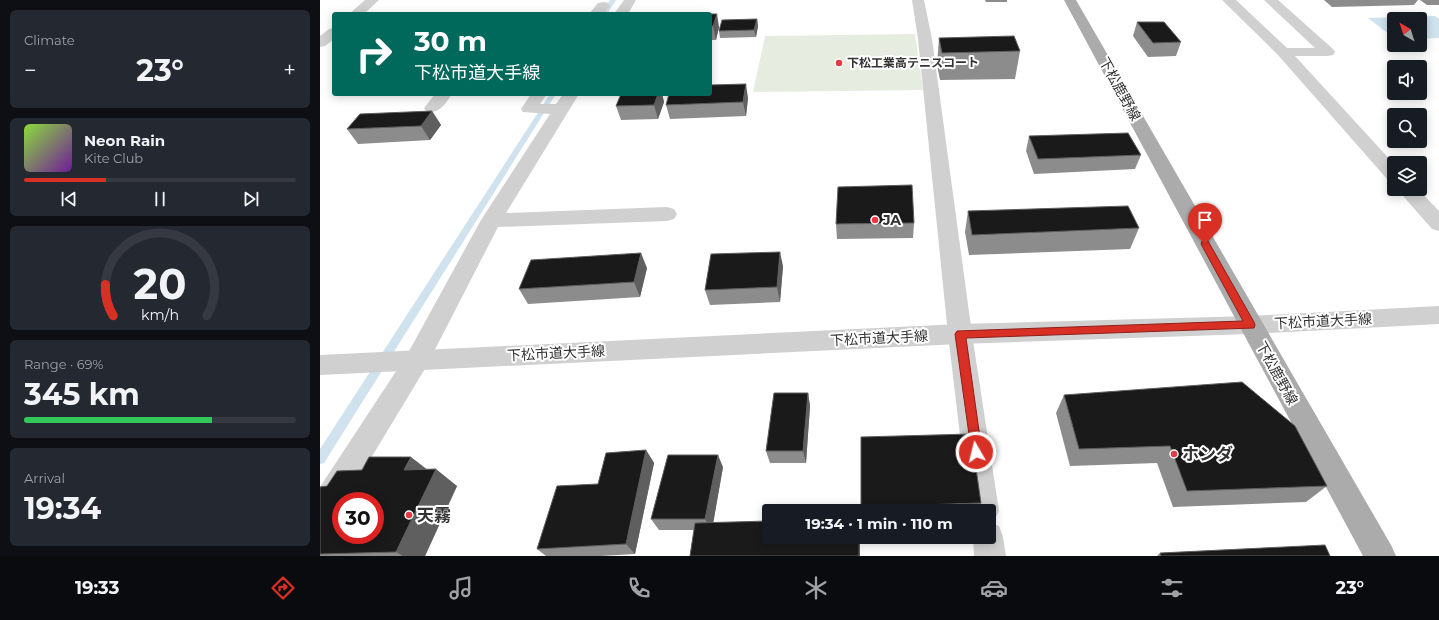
<!DOCTYPE html>
<html lang="en">
<head>
<meta charset="utf-8">
<style>
  :root { --surface:#171b24; --page:#242831; --text:#f1f3f6; --muted:#9ea1a6; --line:#363941; --accent:#d93025 }
  body { margin:0; font-family:Montserrat,"Noto Sans JP",sans-serif; background:var(--page); color:var(--text); height:100vh; display:flex; flex-direction:column; font-size:15px; white-space:nowrap }
  * { box-sizing:border-box; margin:0 }
  p { font-size:13px; color:var(--muted) }
  .icon { flex:none; width:22px; height:22px; fill:none; stroke:currentColor; stroke-width:2; stroke-linecap:round; stroke-linejoin:round }
  .map { position:relative; flex:1; overflow:hidden }
  .sheet { display:flex; flex-direction:column; gap:10px; padding:10px; background:#0d0f14; width:320px }
  .sheet>* { flex:none }
  .hud { position:absolute; left:12px; top:12px; width:380px; height:84px; border-radius:4px; box-shadow:0 2px 10px #0003; background:#00695c; color:#fff; overflow:hidden }
  .needle { width:26px; rotate:321deg }
  .controls { position:absolute; left:1067px; top:12px; display:grid; gap:8px }
  .controls a { display:grid; place-items:center; width:40px; height:40px; border-radius:4px; background:var(--surface); box-shadow:0 2px 10px #0003; font-size:20px }
  .speed { position:absolute; left:12px; top:492px; display:flex; gap:8px; font-size:20px; font-weight:700; text-align:center }
  .speed>* { display:grid; place-content:center; width:52px; height:52px; border-radius:50%; background:var(--surface); box-shadow:0 2px 10px #0003; line-height:1 }
  .speed .limit { border:6px solid #d22; background:#fff; color:#111 }
  .pin { position:absolute; display:grid; place-items:center; width:34px; height:34px; color:#fff; margin:-41px -17px; border-radius:50% 50% 50% 0; rotate:-45deg; box-shadow:0 0 4px #0007 }
  .pin .icon { rotate:45deg }
  .me { position:absolute; width:44px; margin:-22px; rotate:352deg; stroke-linejoin:round; filter:drop-shadow(0 0 3px #0008) }
  .turn { display:flex; align-items:center; gap:14px; height:84px; padding:0 16px; font-size:18px }
  .turn .icon { width:52px; height:52px; stroke-width:2.5 }
  .turn b { display:block; font-size:28px; line-height:34px }
  .big { font-size:30px; font-weight:700; line-height:1.1 }
  .sheet .tile { flex:1; display:flex; flex-direction:column; justify-content:center; gap:6px; min-width:0; padding:0 14px; border-radius:6px; background:var(--page) }
  .sheet .dial { align-items:center; gap:0 }
  .dial svg { height:104px; overflow:visible; fill:none; stroke:var(--line); stroke-width:7; stroke-linecap:round; text-anchor:middle }
  .dial text { fill:var(--text); stroke:none }
  .song { display:flex; align-items:center; gap:12px }
  .cover { width:48px; height:48px; border-radius:6px; background:linear-gradient(135deg,hsl(90 70% 55%),hsl(280 70% 35%)) }
  .played { height:4px; border-radius:2px; background:linear-gradient(90deg,var(--accent) 30%,var(--line) 30%) }
  .keys { display:flex; justify-content:space-around; direction:ltr }
  .heat { display:flex; justify-content:space-between; align-items:center; font-size:22px; direction:ltr }
  .charge { height:6px; border-radius:3px; background:linear-gradient(90deg,#34c759 69%,var(--line) 0) }
  .trip { position:absolute; left:442px; top:504px; width:234px; height:40px; border-radius:4px; background:var(--surface); box-shadow:0 2px 10px #0003; font-weight:700; line-height:40px; text-align:center }
  .tab-bar { display:flex; height:64px; justify-content:space-around; align-items:center; background:#090b0e; color:var(--muted) }
  .tab-bar .icon { width:28px; height:28px }
  .tab-bar .current { color:var(--accent) }
  .tab-bar b { font-size:18px; color:var(--text) }
  main { display:flex; flex:1; min-height:0 }
  .map>svg:first-child { display:block }
  .green { fill:#e6ecdf }
  .water { fill:#cfe2ee }
  .lines { fill:none; stroke-linecap:round; stroke-linejoin:round }
  .stream { fill:#cfe2ee; fill-rule:evenodd }
  .minor { fill:#d0d0d0; fill-rule:evenodd }
  .tertiary { fill:#d0d0d0; fill-rule:evenodd }
  .primary { fill:#ababab; fill-rule:evenodd }
  .wall { fill:#8c8c8c }
  .shaded-wall { fill:#5f5f5f }
  .building { fill:#1a1a1a; stroke:#5f5f5f; fill-rule:evenodd }
  .route { fill:#d93025; stroke:#8d1f18 }
  .poi-dot { fill:#e63946; stroke:#fff; stroke-width:1.5 }
  .labels { text-anchor:middle; stroke-width:4; stroke-linejoin:round; paint-order:stroke }
  .far-poi-label { font-size:12px; font-weight:bold; fill:#333; stroke:#fff; text-anchor:start }
  .street-label { font-size:14px; fill:#333; stroke:#fff }
  .poi-label { font-size:14px; font-weight:bold; fill:#333; stroke:#fff; text-anchor:start }
  .near-poi-label { font-size:17px; font-weight:bold; fill:#333; stroke:#fff; text-anchor:start }
</style>
</head>
<body>
<main>
<section class="sheet">
<div class="tile"><p>Climate</p>
<div class="heat"><a>−</a><b class="big">23°</b><a>+</a></div>
</div>
<div class="tile">
<div class="song"><i class="cover"></i><div><b>Neon Rain</b><p>Kite Club</p></div></div>
<div class="played"></div>
<div class="keys"><svg class="icon" aria-label="previous" viewBox="0 0 24 24"><path d="M18 5L8 12l10 7zM5 5v14"/></svg><svg class="icon" aria-label="pause" viewBox="0 0 24 24"><path d="M8 5v14M16 5v14"/></svg><svg class="icon" aria-label="next" viewBox="0 0 24 24"><path d="M6 5l10 7-10 7zM19 5v14"/></svg></div>
</div>
<div class="tile dial"><svg viewBox="0 0 100 80">
<path d="M14 69A42 42 0 1 1 86 69"/>
<path d="M14 69A42 42 0 0 1 8 45" stroke="#d93025"/>
<text x="50" y="56" font-size="32" font-weight="700">20</text>
<text x="50" y="72" font-size="11">km/h</text>
</svg></div>
<div class="tile"><p>Range · 69%</p><b class="big">345 km</b><div class="charge"></div></div>
<div class="tile"><p>Arrival</p><b class="big">19:34</b></div>
</section>
<div class="map">
<svg width="1119" height="556" viewBox="0 0 1119 556">
  <rect width="100%" height="100%" fill="#fff"/>
  <path class="green" d="M595,34L603,90L433,92L445,36Z"/>
  <path class="water" d="M1115,16L1119,19V38L1100,39V19H1074V38L1048,18Z"/>
  <g class="lines">
    <path class="stream" d="M290,0H296L287,14H281Z
      M230,94H236L4,463L0,464V449Z"/>
    <path class="minor" d="M45,0H59L44,14H29Z
      M304,0H316L308,14H294Z
      M592,0H604L612,39L652,334L679,511L674,521L671,523L679,526L683,537L686,556H654L653,537H669V511H649L628,334L598,39Z
      M902,0H916L967,48H995L944,0H958L1013,49L1015,52L1013,55L1008,56H975L1074,164V181L1067,179L958,55Z
      M283,2L288,3L290,6L283,14H269L278,3Z
      M14,28V39L5,46L0,47V36L9,29Z
      M115,94H132C125,104 119,115 106,111L104,108Z
      M211,94H227L220,104H236L243,94H259L186,213L347,207L354,209L357,214L354,219L347,221L178,227L106,367L25,501H21V507L11,525L0,529V487L88,353L161,220L230,114L203,112L201,109Z
      M1077,189H1098L1119,211V231L1112,229Z"/>
    <path class="tertiary" d="M1119,306V324L930,334L640,344L0,375V355L640,324L930,316Z"/>
    <path class="primary" d="M744,0H756L1071,545L1076,556H1043Z"/>
  </g>
  <path class="wall" d="M665,0H687V2H666Z
    M1004,0H1098L1094,5L1012,7Z
    M1100,0H1119V5H1107Z
    M390,14L399,27L396,40H390Z
    M437,19L438,26L436,37L400,38L399,31Z
    M817,22L861,42L856,56L828,57L813,36Z
    M619,38L700,51L695,79L620,80L617,65Z
    M301,94H342L344,102L338,119L301,120L296,106Z
    M428,98L426,116L350,119L346,105Z
    M112,111L121,125L110,140L38,144L27,129Z
    M709,136L821,155L815,169L714,174L706,151Z
    M648,211L819,228L810,249L649,255L645,232Z
    M594,223L593,238L517,239L516,224Z
    M463,266L460,302L390,305L385,290Z
    M327,268L320,297L208,304L199,289Z
    M488,393L490,406L486,463H450L446,451Z
    M744,395L1007,486L986,502L853,507L837,463L750,466L736,413Z
    M326,450L334,463L315,554L281,556H226L217,549L278,484Z
    M403,467L393,523L540,537V556H370L374,530H339L331,519Z
    M108,470L137,486L105,556H0V487L7,486Z
    M661,503L658,511H541V507Z
    M840,553L1010,556H837Z"/>
  <path class="shaded-wall" d="M397,14L399,27L396,40L393,26Z
    M437,19L438,26L436,37L434,30Z
    M426,84L428,98L426,116L423,102Z
    M338,94H342L344,102L338,119L334,105Z
    M112,111L121,125L110,140L101,126Z
    M460,252L463,266L460,302L457,287Z
    M321,253L327,268L320,297L314,282Z
    M488,393L490,406L486,463L483,451Z
    M326,450L334,463L315,554L306,544Z
    M398,455L403,467L392,530L385,519Z
    M91,457L113,474L84,470Z
    M116,469L137,486L105,556H83L76,552Z
    M539,537H540V556H539Z"/>
  <path class="building" d="M390,14H397L393,26H390Z
    M437,19L434,30L399,31L402,20Z
    M817,22H844L861,42L833,43Z
    M694,36L700,51L622,53L619,38Z
    M426,84L423,102L346,105L349,94H390V85Z
    M301,94H338L334,105L296,106Z
    M112,111L101,126L27,129L40,114Z
    M808,133L821,155L718,159L709,136Z
    M592,185L594,223L516,224L518,187Z
    M808,206L819,228L652,235L648,211Z
    M460,252L457,287L385,290L391,254Z
    M321,253L314,282L199,289L211,260Z
    M922,382L975,426L1007,486L867,491L850,446L759,449L744,395Z
    M454,393H488L483,451H446Z
    M651,434L661,503L541,507V437Z
    M326,450L306,544L217,549L237,486L278,484L286,453Z
    M348,455H398L385,519H331Z
    M49,457H91L84,470L116,469L76,552L0,554V487L7,486L17,471L42,470ZM21,501H55V535H21Z
    M449,521V537H539V556H370L375,523Z
    M1005,545L1010,556H841L840,553Z"/>
  <path class="route" d="M882,241H888L934,322L935,325L934,328L646,338L662,452L660,456L656,457L652,456L635,334L637,331L923,321L881,244Z"/>
  <g class="poi-dot">
    <circle cx="519" cy="63" r="4"/>
    <circle cx="555" cy="220" r="4"/>
    <circle cx="854" cy="454" r="4"/>
    <circle cx="89" cy="515" r="4"/>
  </g>
  <g class="labels">
    <g class="far-poi-label">
      <text x="527" y="67">下松工業高テニスコート</text>
    </g>
    <g class="street-label">
      <text transform="translate(800 89) rotate(61)" y="5">下松鹿野線</text>
      <text transform="translate(1003 321) rotate(-3)" y="5">下松市道大手線</text>
      <text transform="translate(559 338) rotate(-3)" y="5">下松市道大手線</text>
      <text transform="translate(236 353) rotate(-3)" y="5">下松市道大手線</text>
      <text transform="translate(957 373) rotate(61)" y="5">下松鹿野線</text>
    </g>
    <g class="poi-label">
      <text x="563" y="225">JA</text>
    </g>
    <g class="near-poi-label">
      <text x="862" y="460">ホンダ</text>
      <text x="97" y="521">天霧</text>
    </g>
  </g>
</svg>
<div class="controls">
<a><svg class="needle" viewBox="-14 -14 28 28"><path d="M0-13l5 13h-10z" fill="#e53935"/><path d="M0 13l5-13h-10z" fill="#9ea1a6"/></svg></a>
<a><svg class="icon" aria-label="sound" viewBox="0 0 24 24"><path d="M4 9h4l5-4v14l-5-4H4zM17 9q2 3 0 6"/></svg></a>
<a><svg class="icon" aria-label="search" viewBox="0 0 24 24"><circle cx="10" cy="10" r="6"/><path d="M15 15l6 6"/></svg></a>
<a><svg class="icon" aria-label="layers" viewBox="0 0 24 24"><path d="M12 4l9 5-9 5-9-5zM3 14l9 5 9-5"/></svg></a>
</div>
<div class="speed"><div class="limit">30</div></div>
<div class="pin" style="left:885px;top:244px;background:#d93025"><svg class="icon" aria-label="arrive" viewBox="0 0 24 24"><path d="M6 21V4h12l-3 4 3 4H6"/></svg></div>
<svg class="me" style="left:656px;top:452px" viewBox="-20 -20 40 40"><circle r="17" fill="#d93025" stroke="#fff" stroke-width="3"/><path d="M0-11L8 9 0 5-8 9z" fill="#fff"/></svg>
<div class="trip">19:34 · 1 min · 110 m</div>
<div class="hud">
<div class="turn"><svg class="icon" aria-label="right" viewBox="0 0 24 24"><path d="M7 20v-9h11M14 6l5 5-5 5"/></svg><div><b>30 m</b>下松市道大手線</div></div>
</div>
</div>
</main>
<nav class="tab-bar">
<b>19:33</b>
<svg class="icon current" aria-label="directions" viewBox="0 0 24 24"><path d="M12 3l9 9-9 9-9-9zM9 14v-3h6M13 9l2 2-2 2"/></svg>
<svg class="icon" aria-label="music" viewBox="0 0 24 24"><path d="M9 18V5l10-2v13"/><circle cx="6" cy="18" r="3"/><circle cx="16" cy="16" r="3"/></svg>
<svg class="icon" aria-label="phone" viewBox="0 0 24 24"><path d="M5 4h4l2 5-3 2q2 4 5 5l2-3 5 2v4C11 20 4 13 5 4z"/></svg>
<svg class="icon" aria-label="climate" viewBox="0 0 24 24"><path d="M12 3v18M4 7l16 10M4 17L20 7"/></svg>
<svg class="icon" aria-label="car" viewBox="0 0 24 24"><path d="M5 17H2v-5l4-1 3-4h7l3 4 3 1v5h-3M9 17h6M6 11h13"/><circle cx="7" cy="17" r="2"/><circle cx="17" cy="17" r="2"/></svg>
<svg class="icon" aria-label="filters" viewBox="0 0 24 24"><path d="M4 7h16M4 17h16"/><circle cx="9" cy="7" r="2"/><circle cx="15" cy="17" r="2"/></svg>
<b>23°</b>
</nav>
</body>
</html>
